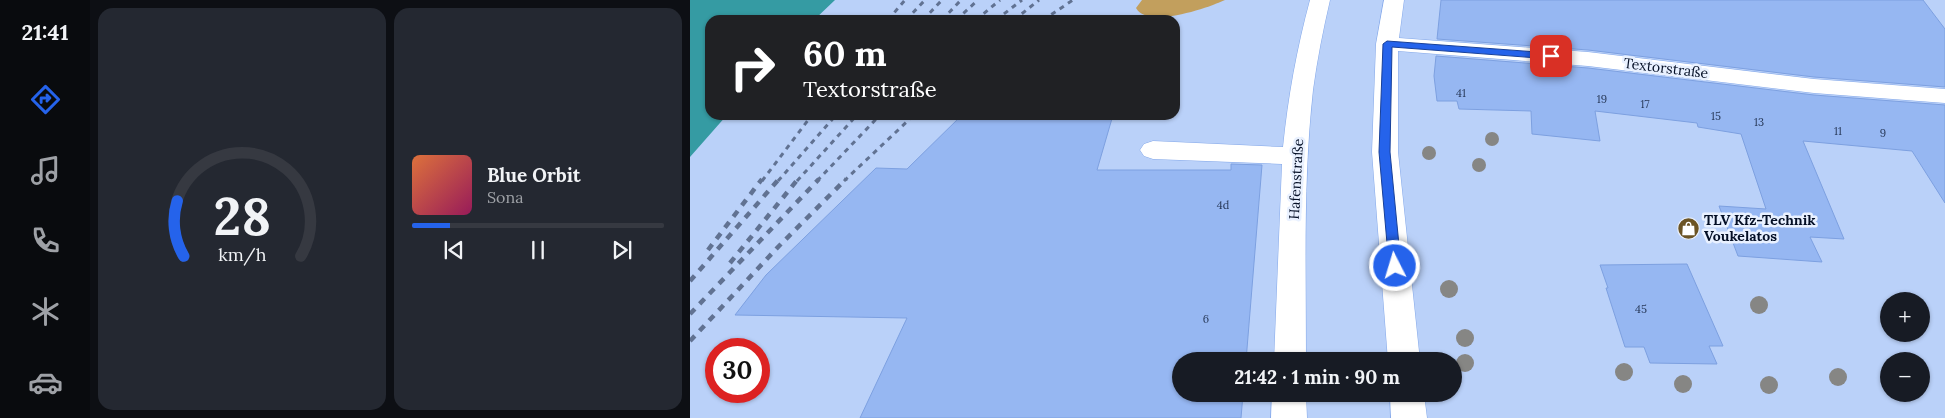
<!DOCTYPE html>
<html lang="en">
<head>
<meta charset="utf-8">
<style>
  :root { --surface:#171b24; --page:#242831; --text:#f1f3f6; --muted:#9ea1a6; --line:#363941; --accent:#2563eb }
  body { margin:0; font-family:Lora,serif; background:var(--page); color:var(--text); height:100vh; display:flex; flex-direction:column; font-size:19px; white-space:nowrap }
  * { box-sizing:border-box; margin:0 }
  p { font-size:16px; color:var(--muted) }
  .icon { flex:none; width:28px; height:28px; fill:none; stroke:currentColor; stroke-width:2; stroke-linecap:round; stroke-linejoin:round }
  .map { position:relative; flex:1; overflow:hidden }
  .sheet { display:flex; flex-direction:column; gap:8px; padding:8px; background:#0d0f14; width:600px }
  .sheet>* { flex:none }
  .hud { position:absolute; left:15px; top:15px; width:475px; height:105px; border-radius:15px; box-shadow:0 1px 4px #0004; background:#202124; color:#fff; overflow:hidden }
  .controls { position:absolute; left:1190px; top:292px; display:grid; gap:10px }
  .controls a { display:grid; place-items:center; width:50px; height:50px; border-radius:50%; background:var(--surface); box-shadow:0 1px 4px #0004; font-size:25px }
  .speed { position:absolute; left:15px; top:338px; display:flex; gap:10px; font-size:25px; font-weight:700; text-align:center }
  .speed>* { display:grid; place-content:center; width:65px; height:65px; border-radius:50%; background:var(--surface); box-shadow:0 1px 4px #0004; line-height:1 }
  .speed .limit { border:8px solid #d22; background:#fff; color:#111 }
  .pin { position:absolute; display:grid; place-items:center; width:42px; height:42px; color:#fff; margin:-21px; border-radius:10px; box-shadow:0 2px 8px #0006 }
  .me { position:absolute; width:55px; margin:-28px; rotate:355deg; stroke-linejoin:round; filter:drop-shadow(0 0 4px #0008) }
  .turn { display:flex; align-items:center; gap:18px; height:105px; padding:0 15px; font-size:22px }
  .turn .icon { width:65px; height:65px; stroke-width:2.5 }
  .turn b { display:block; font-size:35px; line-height:42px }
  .sheet .card { flex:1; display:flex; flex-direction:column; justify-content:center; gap:8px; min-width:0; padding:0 18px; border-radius:15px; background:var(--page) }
  .sheet .dial { align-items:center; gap:0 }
  .dial svg { height:130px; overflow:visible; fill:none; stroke:var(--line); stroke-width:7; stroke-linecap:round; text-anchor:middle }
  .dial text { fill:var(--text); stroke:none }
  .song { display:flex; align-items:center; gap:15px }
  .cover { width:60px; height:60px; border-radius:8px; background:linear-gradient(135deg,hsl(20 70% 55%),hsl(330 70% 35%)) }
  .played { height:5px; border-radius:2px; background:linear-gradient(90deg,var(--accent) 15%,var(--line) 15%) }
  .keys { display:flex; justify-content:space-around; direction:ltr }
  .sheet .tiles { flex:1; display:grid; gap:8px; grid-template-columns:repeat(2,1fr) }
  .trip { position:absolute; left:482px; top:352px; width:290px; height:50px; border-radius:25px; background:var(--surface); box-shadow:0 1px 4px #0004; font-weight:800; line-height:50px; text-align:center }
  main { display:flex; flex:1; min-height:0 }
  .dock { display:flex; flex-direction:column; width:90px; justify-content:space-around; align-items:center; background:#090b0e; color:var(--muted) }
  .dock .icon { width:35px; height:35px }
  .dock .on { color:var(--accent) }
  .dock b { font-size:22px; color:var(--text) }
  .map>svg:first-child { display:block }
  .green { fill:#c29f5d }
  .water { fill:#359ba3 }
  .building { fill:#96b7f2; stroke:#7da0e0 }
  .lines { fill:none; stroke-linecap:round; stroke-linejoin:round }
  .minor-casing { stroke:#84a8e9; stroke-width:1 }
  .minor { fill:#fff; fill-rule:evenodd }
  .rail-far1 { stroke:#617292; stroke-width:3; stroke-dasharray:5 5; stroke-linecap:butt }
  .rail { stroke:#617292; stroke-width:4.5; stroke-dasharray:7 7; stroke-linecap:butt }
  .tree { fill:#868684 }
  .route { fill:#2563eb; stroke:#184099 }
  .labels { text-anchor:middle; stroke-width:5; stroke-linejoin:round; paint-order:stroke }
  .number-label { font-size:11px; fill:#283959 }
  .street-label { font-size:14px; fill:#040f26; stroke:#e9f1ff }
  .poi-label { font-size:14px; font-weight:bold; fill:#040f26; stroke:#e9f1ff; text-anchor:start }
</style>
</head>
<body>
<main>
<nav class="dock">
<b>21:41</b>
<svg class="icon on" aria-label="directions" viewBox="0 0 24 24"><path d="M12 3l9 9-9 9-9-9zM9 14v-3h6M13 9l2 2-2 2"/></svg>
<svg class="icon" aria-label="music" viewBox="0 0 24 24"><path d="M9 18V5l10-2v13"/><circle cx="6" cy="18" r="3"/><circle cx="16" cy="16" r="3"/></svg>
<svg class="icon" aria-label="phone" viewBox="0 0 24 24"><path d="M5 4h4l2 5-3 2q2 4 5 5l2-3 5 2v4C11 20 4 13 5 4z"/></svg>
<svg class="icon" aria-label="climate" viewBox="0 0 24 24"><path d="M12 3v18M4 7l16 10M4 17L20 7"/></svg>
<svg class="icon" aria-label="car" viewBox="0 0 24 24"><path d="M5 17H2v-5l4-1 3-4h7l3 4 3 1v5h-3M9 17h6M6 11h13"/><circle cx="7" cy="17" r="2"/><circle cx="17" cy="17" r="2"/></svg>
</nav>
<section class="sheet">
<div class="tiles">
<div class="card dial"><svg viewBox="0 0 100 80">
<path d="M14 69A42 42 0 1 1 86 69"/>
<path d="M14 69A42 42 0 0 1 10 35" stroke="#2563eb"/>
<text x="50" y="56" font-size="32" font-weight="700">28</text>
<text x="50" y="72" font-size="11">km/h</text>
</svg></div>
<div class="card">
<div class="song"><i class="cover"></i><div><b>Blue Orbit</b><p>Sona</p></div></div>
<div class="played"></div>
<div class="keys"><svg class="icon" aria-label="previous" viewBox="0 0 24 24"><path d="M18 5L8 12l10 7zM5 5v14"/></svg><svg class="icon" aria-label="pause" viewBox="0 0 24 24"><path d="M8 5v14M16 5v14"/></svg><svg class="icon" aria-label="next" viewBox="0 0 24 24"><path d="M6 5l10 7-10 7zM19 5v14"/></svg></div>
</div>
</div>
</section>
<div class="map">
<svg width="1255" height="418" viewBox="0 0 1255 418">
  <rect width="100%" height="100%" fill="#bad1f9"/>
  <path class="green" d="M452,0H535C518,8 457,29 446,8Z"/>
  <path class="water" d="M0,0H145L124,20H20V115H37L0,157Z"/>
  <path class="building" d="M751,0H1233L1255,29V87L1124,77L898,50L747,39Z
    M746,56L898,68L1124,95L1255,105V203L1222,151L1113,141L1154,239L1120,237L1132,262L1048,256L1029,206L1076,209L1051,134L1008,127L1007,123L905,111L910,141L842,134L841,111L769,109L767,101H747L744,76Z
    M272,115H423L407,170H541V164L572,165L556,361H491V394H553L551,418H170L217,318L45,315L76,275L186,168L217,169Z
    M997,264L1033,346H1019L1027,364L960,363L954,347H935L916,288H918L910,265Z"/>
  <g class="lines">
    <defs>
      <path id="minor" d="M620,0H640C633,30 627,60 623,90C613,180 616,270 616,361H584L592,164L463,159L454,156L450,150L454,144L463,141L593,147C598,97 607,48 620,0Z
        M694,0H714L709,38L898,52L1124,79L1255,89V103L1124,93L898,66L708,51V152L730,361H698L682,152L686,44Z
        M582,394H616L617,418H581Z
        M700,394H734L737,418H701Z"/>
    </defs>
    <use href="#minor" class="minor-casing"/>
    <use href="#minor" class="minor"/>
    <path class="rail-far1" d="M198,20L215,0
      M216,20L235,0
      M233,20L252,0
      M252,20L271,0
      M266,20L288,0
      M286,20L310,0
      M306,20L332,0
      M324,20L349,0
      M353,20L383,0
      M72,181L122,115
      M88,181L146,115
      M107,181L167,115
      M127,181L190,115
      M154,181L224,115"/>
    <path class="rail" d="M18,250L72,179
      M40,263L108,179
      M0,281L89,179
      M0,314L129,179
      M0,341L89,246L156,179"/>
  </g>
  <g class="tree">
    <circle cx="802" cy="139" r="7"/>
    <circle cx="739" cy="153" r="7"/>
    <circle cx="789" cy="165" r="7"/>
    <circle cx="759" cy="289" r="9"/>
    <circle cx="1069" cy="305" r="9"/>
    <circle cx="775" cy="338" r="9"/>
    <circle cx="775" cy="363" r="9"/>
    <circle cx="934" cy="372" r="9"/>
    <circle cx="1148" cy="377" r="9"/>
    <circle cx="993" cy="384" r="9"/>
    <circle cx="1079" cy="385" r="9"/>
  </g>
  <path class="route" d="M697,41L861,53L866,56L861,59L702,47L700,152L711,266L709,270H701L699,266L689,152L693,44Z"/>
  <defs>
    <symbol id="shop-disc" viewBox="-11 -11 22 22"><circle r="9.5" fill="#6c5424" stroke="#e9f1ff"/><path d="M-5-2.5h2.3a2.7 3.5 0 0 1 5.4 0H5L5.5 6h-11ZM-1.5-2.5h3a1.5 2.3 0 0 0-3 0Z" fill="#fff"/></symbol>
  </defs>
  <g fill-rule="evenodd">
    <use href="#shop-disc" x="986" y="216" width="25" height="25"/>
  </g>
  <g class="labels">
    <g class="number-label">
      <text x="771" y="97">41</text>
      <text x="912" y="103">19</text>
      <text x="955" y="108">17</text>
      <text x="1026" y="120">15</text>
      <text x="1069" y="126">13</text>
      <text x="1148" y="135">11</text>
      <text x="1193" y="137">9</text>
      <text x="533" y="209">4d</text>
      <text x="951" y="313">45</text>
      <text x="516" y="323">6</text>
    </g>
    <g class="street-label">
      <text transform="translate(976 68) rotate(7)" y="5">Textorstraße</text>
      <text transform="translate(606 179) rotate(-87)" y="5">Hafenstraße</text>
    </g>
    <g class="poi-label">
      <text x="1014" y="225">TLV Kfz-Technik<tspan x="1014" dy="16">Voukelatos</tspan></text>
    </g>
  </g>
</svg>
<div class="controls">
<a>+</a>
<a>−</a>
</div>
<div class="speed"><div class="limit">30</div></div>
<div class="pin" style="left:861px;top:56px;background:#d93025"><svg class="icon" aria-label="arrive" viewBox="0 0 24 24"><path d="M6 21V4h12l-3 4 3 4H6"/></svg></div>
<svg class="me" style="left:705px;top:266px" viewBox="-20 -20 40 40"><circle r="17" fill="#2563eb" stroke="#fff" stroke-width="3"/><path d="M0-11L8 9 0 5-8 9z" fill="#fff"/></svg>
<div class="trip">21:42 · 1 min · 90 m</div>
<div class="hud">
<div class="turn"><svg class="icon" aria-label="right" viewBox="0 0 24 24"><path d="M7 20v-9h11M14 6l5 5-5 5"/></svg><div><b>60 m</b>Textorstraße</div></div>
</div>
</div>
</main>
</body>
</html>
